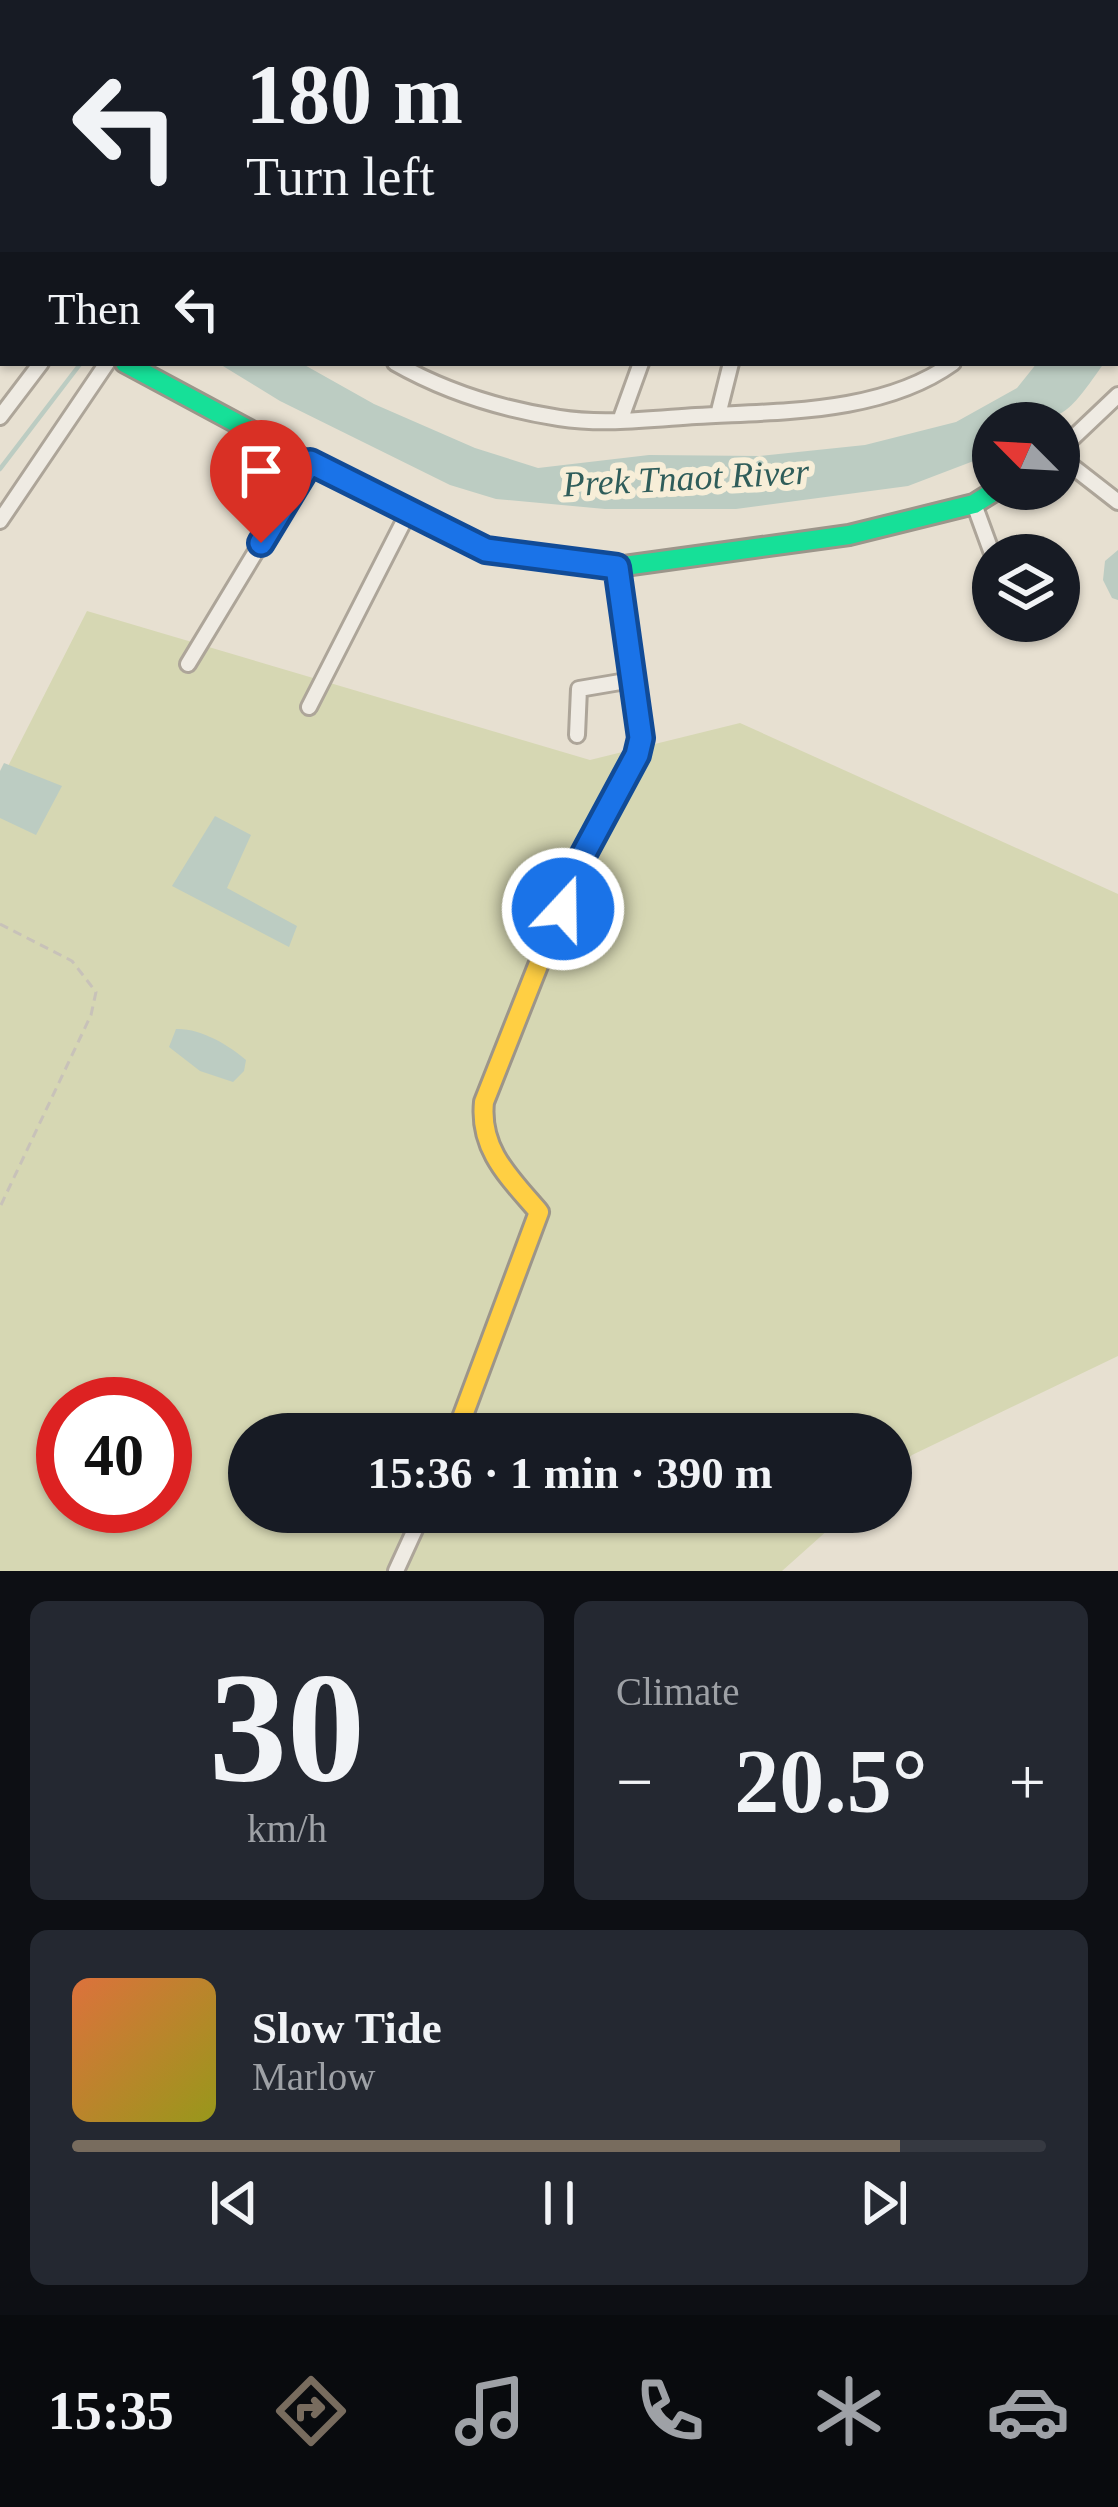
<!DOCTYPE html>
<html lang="en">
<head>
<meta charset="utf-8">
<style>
  :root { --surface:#171b24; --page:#242831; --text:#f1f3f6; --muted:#9ea1a6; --line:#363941; --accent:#786c5e }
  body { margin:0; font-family:"Times New Roman",serif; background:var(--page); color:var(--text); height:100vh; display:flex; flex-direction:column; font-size:45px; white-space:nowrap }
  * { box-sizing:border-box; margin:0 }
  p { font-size:39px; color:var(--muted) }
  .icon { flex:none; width:66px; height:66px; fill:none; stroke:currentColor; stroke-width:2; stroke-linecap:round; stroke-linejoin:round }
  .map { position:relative; height:1571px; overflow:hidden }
  .side { display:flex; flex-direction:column; gap:30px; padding:30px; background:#0d0f14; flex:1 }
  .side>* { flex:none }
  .guide { position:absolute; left:0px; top:0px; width:1119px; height:366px; box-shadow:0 3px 9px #0004; background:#171b24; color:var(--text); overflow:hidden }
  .needle { width:78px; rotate:294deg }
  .fabs { position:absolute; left:972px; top:402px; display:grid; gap:24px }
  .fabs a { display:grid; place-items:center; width:108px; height:108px; border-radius:50%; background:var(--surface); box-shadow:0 3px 9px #0004; font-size:60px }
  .speed { position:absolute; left:36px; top:1377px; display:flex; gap:24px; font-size:60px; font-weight:700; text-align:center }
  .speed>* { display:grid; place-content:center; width:156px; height:156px; border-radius:50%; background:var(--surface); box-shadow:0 3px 9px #0004; line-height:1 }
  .speed .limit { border:18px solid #d22; background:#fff; color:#111 }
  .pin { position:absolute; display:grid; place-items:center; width:102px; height:102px; color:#fff; margin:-123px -51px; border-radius:50% 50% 50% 0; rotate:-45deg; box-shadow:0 0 12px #0007 }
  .pin .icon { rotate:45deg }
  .me { position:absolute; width:132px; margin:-66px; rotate:21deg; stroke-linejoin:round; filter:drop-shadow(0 0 9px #0008) }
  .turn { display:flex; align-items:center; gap:42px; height:252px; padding:0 48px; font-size:54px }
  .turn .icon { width:156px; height:156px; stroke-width:2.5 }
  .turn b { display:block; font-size:84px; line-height:102px }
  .then { display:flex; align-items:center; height:114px; padding:0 48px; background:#0003; gap:24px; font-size:45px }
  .big { font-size:90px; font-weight:600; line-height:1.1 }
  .side .card { flex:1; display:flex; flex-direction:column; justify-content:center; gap:18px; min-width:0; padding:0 42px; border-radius:18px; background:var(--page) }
  .side .dial { align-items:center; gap:0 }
  .dial b { font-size:156px; line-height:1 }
  .song { display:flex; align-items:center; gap:36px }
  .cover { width:144px; height:144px; border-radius:18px; background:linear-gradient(135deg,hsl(20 70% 55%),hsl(60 70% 35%)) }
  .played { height:12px; border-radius:6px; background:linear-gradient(90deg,var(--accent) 85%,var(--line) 85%) }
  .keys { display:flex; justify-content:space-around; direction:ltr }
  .heat { display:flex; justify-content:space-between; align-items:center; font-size:66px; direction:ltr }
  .side .tiles { flex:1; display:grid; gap:30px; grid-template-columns:1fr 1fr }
  .card:last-child { grid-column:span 2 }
  .trip { position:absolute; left:228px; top:1413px; width:684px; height:120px; border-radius:60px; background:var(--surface); box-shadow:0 3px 9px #0004; font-weight:600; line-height:120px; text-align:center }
  .dock { display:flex; height:192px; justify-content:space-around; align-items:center; background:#090b0e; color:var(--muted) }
  .dock .icon { width:84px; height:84px }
  .dock .active { color:var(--accent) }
  .dock b { font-size:54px; color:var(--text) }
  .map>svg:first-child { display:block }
  .green { fill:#d6d7b3; fill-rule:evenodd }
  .water { fill:#bcccc2 }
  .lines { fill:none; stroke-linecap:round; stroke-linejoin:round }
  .stream { stroke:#bcccc2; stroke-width:4.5 }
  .lane-casing { stroke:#ada599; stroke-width:12 }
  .street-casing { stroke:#ada599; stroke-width:20 }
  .fast-casing { stroke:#9c958a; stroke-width:24 }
  .slow-casing { stroke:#9c958a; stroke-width:24 }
  .path { stroke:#c8c2b9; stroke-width:3; stroke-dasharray:9 6; stroke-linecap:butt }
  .lane { stroke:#efebe3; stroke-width:6 }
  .street { stroke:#efebe3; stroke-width:14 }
  .fast { stroke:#16e098; stroke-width:18 }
  .slow { stroke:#ffcf43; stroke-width:18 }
  .route-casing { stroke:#114b97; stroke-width:30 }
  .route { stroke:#1a73e8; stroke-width:21 }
  .labels { text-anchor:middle; stroke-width:12; stroke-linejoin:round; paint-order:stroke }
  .water-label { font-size:36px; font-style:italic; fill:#2f5d5a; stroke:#f7eed8 }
</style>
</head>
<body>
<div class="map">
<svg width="1118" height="1571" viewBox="0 0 1118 1571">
  <rect width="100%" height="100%" fill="#e7e0d1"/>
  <path class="green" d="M87,611L590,760L740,723L1118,894V1356L912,1455L891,1474V1434H249V1512H848L782,1571H0V782ZM63,1404H165V1506H63Z"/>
  <path class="water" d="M218,363H301L374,404L475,448L538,468L649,455L760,456L865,445L956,422L1017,388L1037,363H1104C1065,419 1062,423 993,423L992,454L908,486L736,509H605L496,499L450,485L280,401Z
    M1118,550V600L1112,598L1103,580L1105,561Z
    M4,763L62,786L36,835L0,818V771Z
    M215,816L251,835L227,888L297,926L289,947L172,886Z
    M176,1029C200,1028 229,1045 246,1060L244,1071L233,1082L200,1071L169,1047Z"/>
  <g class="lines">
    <path class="stream" d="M0,469L81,363"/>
    <defs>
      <path id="lane" d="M155,3L158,0"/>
      <path id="street" d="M430,3L431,0
        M838,3L839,0
        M1069,3V0
        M0,20L3,23
        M0,216L3,219
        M395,363C446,392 501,409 559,418C604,425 651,419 696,416C780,411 882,414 953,363
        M718,415L731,363
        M0,417L41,363
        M620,421L641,363
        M1059,451L1118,395
        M1059,456L1118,502
        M974,504L993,556
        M0,521L107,363
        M188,664L310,462
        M309,707L408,513
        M577,735L579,689L632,680L617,567
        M396,1571L423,1512"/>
      <path id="fast" d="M125,363L365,492L486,549L617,567L849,535L974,504L998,489"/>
      <path id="slow" d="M456,1434L539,1212C510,1178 479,1150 484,1102L575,872L637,755L640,712L632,680"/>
    </defs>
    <use href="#lane" class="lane-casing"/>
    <use href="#street" class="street-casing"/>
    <use href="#fast" class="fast-casing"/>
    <use href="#slow" class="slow-casing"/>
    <path class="path" d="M0,924L72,961L96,992L91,1015L0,1207"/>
    <use href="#lane" class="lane"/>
    <use href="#street" class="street"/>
    <use href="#fast" class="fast"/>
    <use href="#slow" class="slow"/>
  </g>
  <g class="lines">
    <defs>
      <path id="route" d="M261,543L310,462L486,550L617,567L641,738L637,755L574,872L563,909"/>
    </defs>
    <use href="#route" class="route-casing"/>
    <use href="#route" class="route"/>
  </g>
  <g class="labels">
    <g class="water-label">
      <text transform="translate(686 477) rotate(-3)" y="13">Prek Tnaot River</text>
    </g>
  </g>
</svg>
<div class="fabs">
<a><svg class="needle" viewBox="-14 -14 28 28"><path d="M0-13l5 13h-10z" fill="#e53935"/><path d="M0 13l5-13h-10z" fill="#9ea1a6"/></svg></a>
<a><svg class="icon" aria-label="layers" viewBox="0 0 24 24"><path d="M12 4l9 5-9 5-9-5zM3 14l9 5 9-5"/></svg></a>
</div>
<div class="speed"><div class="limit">40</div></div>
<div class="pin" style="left:261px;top:543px;background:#d93025"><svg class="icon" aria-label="arrive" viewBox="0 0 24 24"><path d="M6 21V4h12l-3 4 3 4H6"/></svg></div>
<svg class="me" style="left:563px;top:909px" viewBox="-20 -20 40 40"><circle r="17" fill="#1a73e8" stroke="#fff" stroke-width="3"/><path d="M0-11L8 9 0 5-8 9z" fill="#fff"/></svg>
<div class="trip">15:36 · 1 min · 390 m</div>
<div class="guide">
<div class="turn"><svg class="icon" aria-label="left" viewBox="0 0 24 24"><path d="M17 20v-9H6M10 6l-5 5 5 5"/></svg><div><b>180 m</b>Turn left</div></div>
<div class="then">Then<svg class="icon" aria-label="left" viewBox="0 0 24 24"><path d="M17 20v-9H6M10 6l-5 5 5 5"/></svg></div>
</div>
</div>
<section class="side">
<div class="tiles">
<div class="card dial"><b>30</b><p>km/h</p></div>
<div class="card"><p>Climate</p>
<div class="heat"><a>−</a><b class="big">20.5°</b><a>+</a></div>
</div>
<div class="card">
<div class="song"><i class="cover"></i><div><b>Slow Tide</b><p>Marlow</p></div></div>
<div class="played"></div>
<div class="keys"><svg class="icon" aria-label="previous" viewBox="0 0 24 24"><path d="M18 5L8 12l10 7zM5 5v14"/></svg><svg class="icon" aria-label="pause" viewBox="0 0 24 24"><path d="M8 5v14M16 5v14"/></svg><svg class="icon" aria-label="next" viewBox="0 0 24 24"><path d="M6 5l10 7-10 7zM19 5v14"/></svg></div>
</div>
</div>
</section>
<nav class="dock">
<b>15:35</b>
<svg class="icon active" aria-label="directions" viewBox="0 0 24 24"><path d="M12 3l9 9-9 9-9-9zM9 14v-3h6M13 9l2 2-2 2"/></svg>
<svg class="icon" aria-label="music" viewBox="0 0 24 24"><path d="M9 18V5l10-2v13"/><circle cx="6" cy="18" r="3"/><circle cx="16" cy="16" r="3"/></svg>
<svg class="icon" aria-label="phone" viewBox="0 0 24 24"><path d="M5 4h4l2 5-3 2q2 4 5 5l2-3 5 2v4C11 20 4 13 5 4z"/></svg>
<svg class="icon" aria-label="climate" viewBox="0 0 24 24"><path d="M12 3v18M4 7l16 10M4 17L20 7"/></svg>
<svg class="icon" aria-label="car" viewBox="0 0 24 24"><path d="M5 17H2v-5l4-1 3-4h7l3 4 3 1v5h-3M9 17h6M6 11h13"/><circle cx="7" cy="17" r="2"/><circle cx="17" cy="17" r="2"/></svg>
</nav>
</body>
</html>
